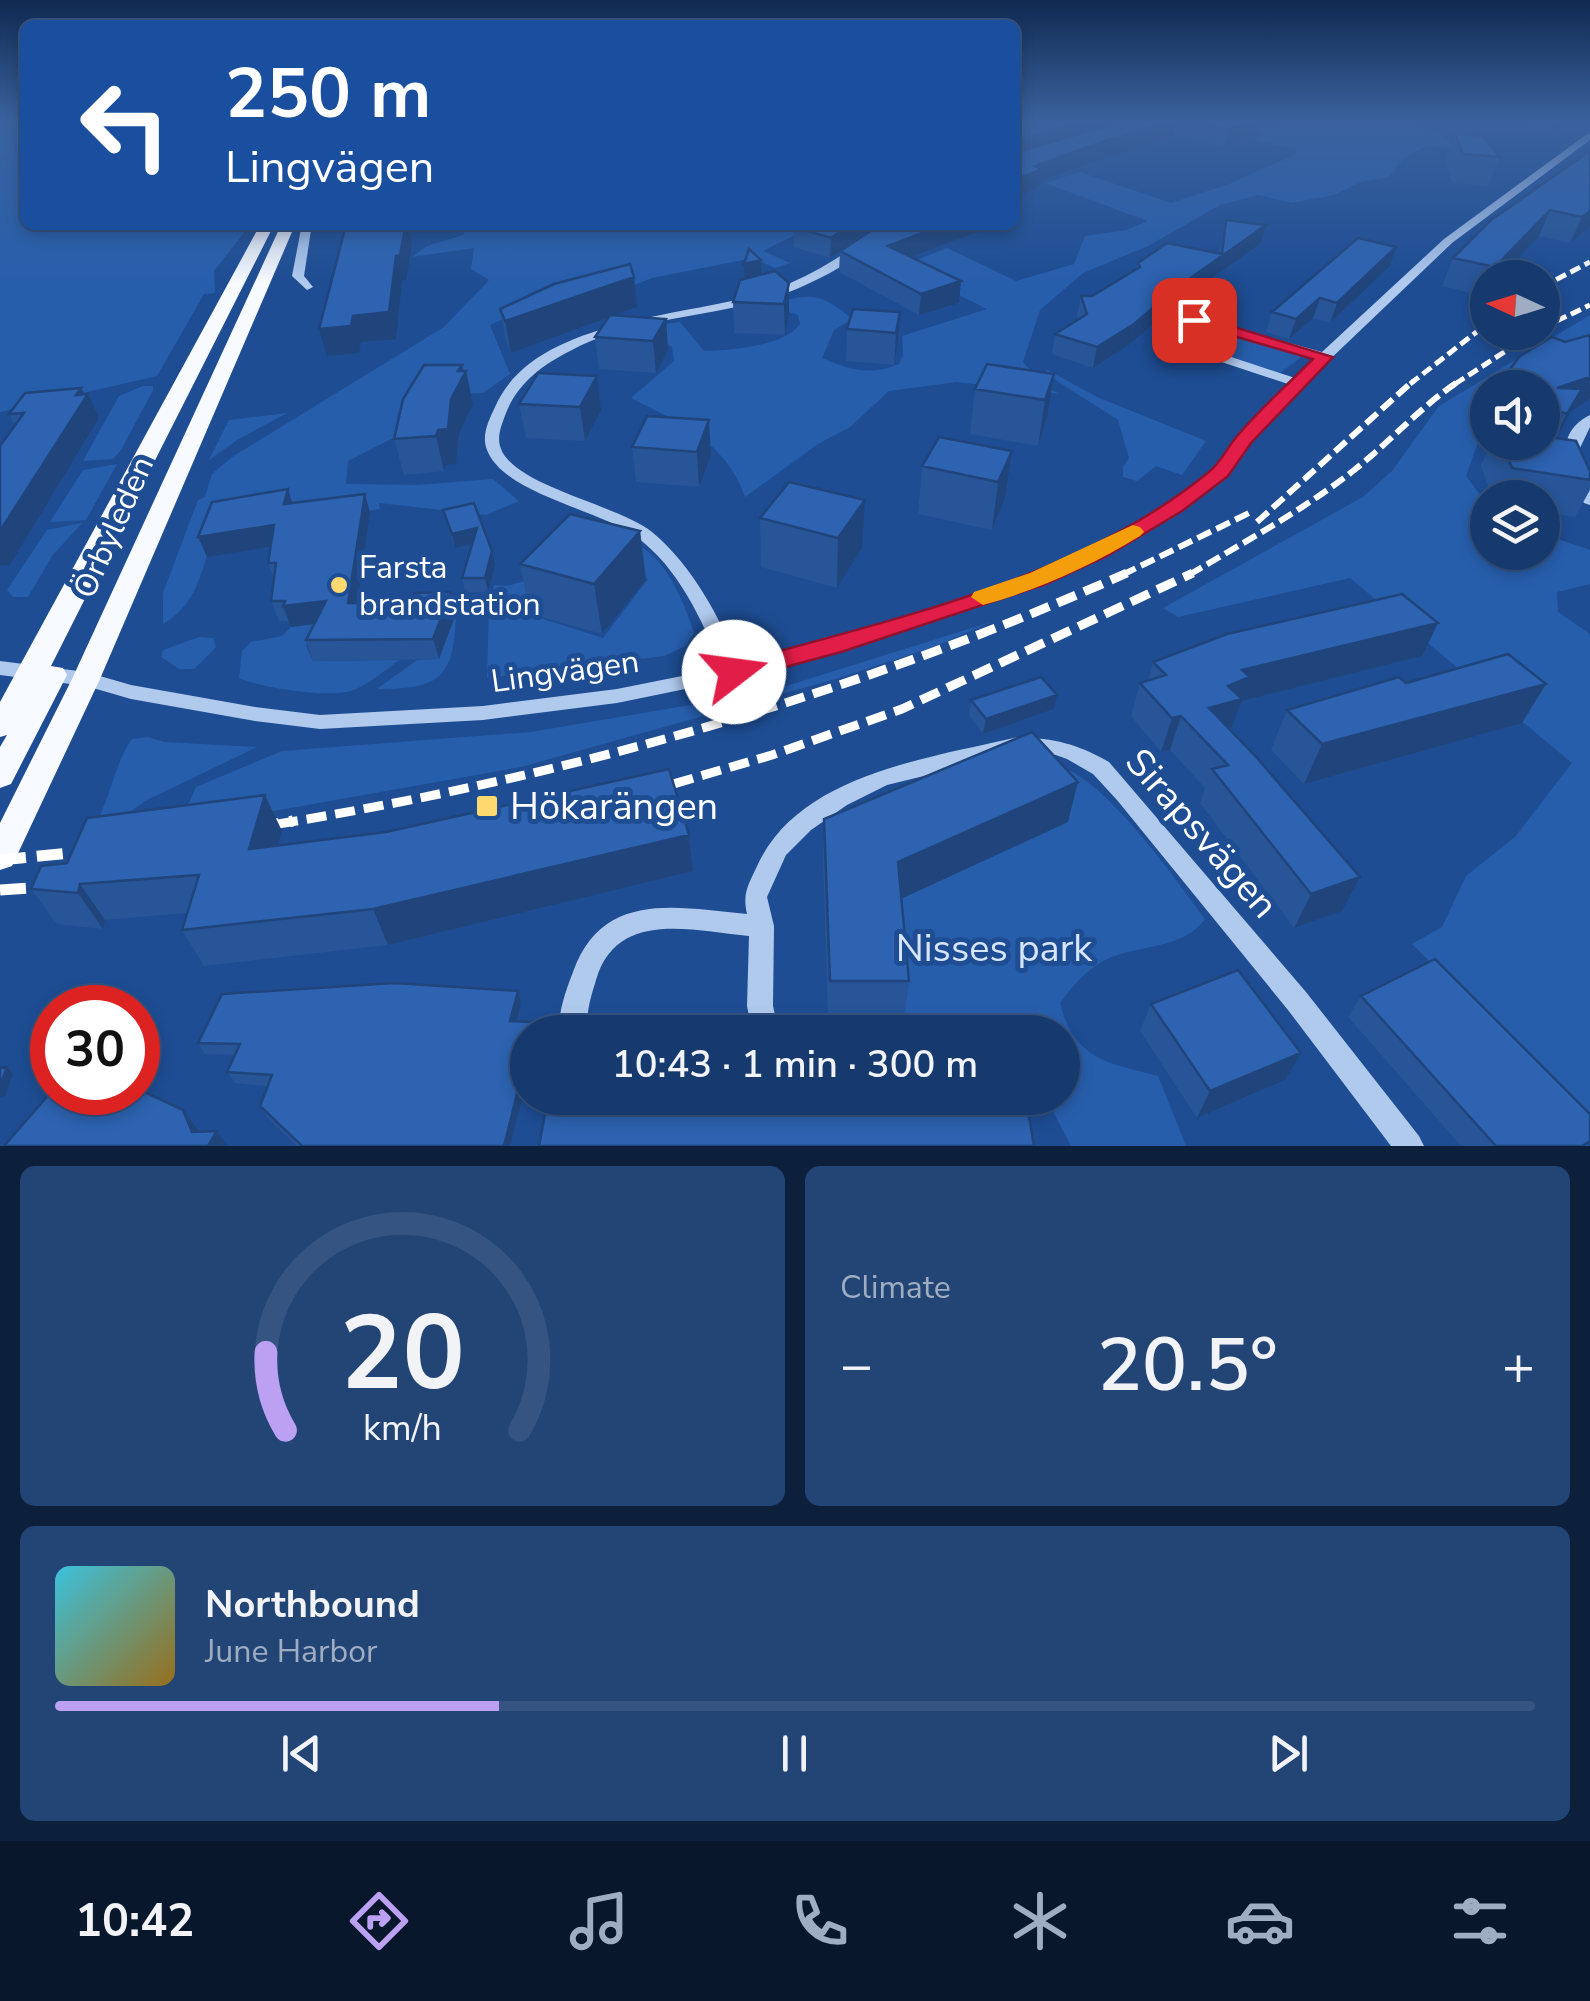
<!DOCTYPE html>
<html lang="en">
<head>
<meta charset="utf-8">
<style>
  :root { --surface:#163a6e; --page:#234576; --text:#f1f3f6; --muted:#9eadc2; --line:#355481; --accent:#bca0f2 }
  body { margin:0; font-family:"Nunito Sans",sans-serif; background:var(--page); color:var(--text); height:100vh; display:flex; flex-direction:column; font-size:38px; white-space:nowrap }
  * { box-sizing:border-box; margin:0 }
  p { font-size:32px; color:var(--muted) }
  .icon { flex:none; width:55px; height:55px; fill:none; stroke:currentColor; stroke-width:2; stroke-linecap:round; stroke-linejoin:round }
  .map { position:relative; height:1146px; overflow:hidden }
  .details { display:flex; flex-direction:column; gap:20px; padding:20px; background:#0c203c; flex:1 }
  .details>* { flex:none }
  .hud { position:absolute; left:20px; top:20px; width:1000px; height:210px; border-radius:15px; box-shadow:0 5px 15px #0003,0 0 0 2px var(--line); background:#1a4fa0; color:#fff; overflow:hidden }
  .needle { width:65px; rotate:274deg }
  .fabs { position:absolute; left:1470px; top:260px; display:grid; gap:20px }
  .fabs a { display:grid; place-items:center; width:90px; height:90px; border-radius:50%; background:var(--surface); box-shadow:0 5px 15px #0003,0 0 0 2px var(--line); font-size:50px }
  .speed { position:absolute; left:30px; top:985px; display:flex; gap:20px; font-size:50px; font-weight:700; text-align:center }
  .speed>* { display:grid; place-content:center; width:130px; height:130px; border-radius:50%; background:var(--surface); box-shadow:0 5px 15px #0003,0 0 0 2px var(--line); line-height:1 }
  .speed .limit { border:15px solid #d22; background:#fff; color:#111 }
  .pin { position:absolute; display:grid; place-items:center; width:85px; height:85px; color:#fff; margin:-42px; border-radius:20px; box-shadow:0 5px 15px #0006 }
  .me { position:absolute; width:110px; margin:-55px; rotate:75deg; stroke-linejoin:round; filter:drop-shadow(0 0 8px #0008) }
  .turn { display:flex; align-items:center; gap:35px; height:210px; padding:0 40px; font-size:45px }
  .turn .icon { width:130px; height:130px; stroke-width:2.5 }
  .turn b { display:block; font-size:70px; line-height:85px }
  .big { font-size:75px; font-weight:600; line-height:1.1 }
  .details .tile { flex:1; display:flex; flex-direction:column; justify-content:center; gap:15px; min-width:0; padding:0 35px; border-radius:15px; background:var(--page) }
  .details .dial { align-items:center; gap:0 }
  .dial svg { height:260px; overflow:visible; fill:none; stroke:var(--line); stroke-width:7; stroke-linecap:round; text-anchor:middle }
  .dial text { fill:var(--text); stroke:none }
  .song { display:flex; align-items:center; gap:30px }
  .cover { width:120px; height:120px; border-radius:15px; background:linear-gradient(135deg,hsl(190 70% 55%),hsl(40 70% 35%)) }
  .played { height:10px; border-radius:5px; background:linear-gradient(90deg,var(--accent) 30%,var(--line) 30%) }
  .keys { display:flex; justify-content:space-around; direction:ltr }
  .heat { display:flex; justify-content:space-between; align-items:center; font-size:55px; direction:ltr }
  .details .tiles { flex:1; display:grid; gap:20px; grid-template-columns:1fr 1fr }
  .tile:last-child { grid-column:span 2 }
  .trip { position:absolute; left:510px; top:1015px; width:570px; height:100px; border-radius:50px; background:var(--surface); box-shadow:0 5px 15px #0003,0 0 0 2px var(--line); font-weight:600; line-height:100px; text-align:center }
  .tab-bar { display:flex; height:160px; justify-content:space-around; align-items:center; background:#09172c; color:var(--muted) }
  .tab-bar .icon { width:70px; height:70px }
  .tab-bar .active { color:var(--accent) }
  .tab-bar b { font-size:45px; color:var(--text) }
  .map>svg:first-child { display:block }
  .green { fill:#275eac }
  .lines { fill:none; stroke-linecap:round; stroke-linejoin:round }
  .minor { fill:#b0caee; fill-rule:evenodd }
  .major { fill:#f7faff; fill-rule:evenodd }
  .rail-far3 { stroke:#fff; stroke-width:5; stroke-dasharray:11 5; stroke-linecap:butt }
  .rail-far2 { stroke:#fff; stroke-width:6; stroke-dasharray:15 6; stroke-linecap:butt }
  .rail-far1 { stroke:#fff; stroke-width:9; stroke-dasharray:20 9; stroke-linecap:butt }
  .rail { stroke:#fff; stroke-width:11; stroke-dasharray:26 11; stroke-linecap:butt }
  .wall { fill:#275598 }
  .shaded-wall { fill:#20457c }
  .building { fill:#2d63b1; stroke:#20457c; stroke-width:2.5 }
  .route { fill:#e11d48; stroke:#92132f; stroke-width:2.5 }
  .slow { fill:#f59e0b }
  .poi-dot { fill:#fdd96f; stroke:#1e4d93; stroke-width:4 }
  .labels { text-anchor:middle; stroke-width:10; stroke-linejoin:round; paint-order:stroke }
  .street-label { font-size:32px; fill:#fff; stroke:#1e4d93 }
  .poi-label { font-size:32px; fill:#fff; stroke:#1e4d93; text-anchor:start }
  .near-poi-label { font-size:38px; fill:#fff; stroke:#1e4d93; text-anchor:start }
  .near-street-label { font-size:38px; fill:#fff; stroke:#1e4d93 }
  .near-park-label { font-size:38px; fill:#d6e5fa; stroke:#1e4d93 }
</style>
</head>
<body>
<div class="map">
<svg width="1590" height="1146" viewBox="0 0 1590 1146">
  <rect width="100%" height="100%" fill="#1e4d93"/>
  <path class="green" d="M0,121H25V225H250L214,271L215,293L204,294L157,376L0,412Z
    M1279,121C1321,121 1432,109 1456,149L1426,146L1403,159L1389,177L1361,182L1334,195L1292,203L1258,195L1220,205L1148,246L1083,273L1040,310L1023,362L1044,387L1060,394L957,382L889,391L850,427L818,444L745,497C726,442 680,423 631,398L674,361L672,347L665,342L659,325L680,322L704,351C731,350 785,346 800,324L798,315L769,305C808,293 820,291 852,319L834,330L822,358C850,370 870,376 899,364L903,355L902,336L987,309L901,266L947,248L1016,281L1074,264L1085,236L1127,230L1147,221L1045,183L1080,172L1171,203L1229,184L1294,155L1297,150L1255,140L1264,133L1232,126L1281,127Z
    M469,225H815L763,251L790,263L775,268L753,258L652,278L627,288L538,303L490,325L510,374L483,393L434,394L401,434L348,461L346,484L417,485L493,479L519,501L486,515L379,503L380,509L211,539C202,574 195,606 163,624V593L198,500L205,497L212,474L232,457L444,327L489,280L471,269L474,248L412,257L427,246L463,235Z
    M1590,315V340L1503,387L1488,388L1487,417L1466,476L1487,504L1488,552H1542L1543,534L1590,550V584L1557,592L1558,612L1590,634V1119L1412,944L1442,927L1466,876L1515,837L1572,763L1350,578L1178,617L1163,608L1363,497L1392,471L1439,406Z
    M1204,324L1304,355L1280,373L1175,341L1170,335L1182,326Z
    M1044,368L1097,397L1206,441L1182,475L1156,466L1137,481L1123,477V467L1129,458L1118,420L1057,381Z
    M143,386H153V390L121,450L113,459L83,461L119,396Z
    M287,413L237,440L209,460L229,420Z
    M117,464L86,520L50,522L83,470Z
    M82,523L52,556L28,597H13L7,590L47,530Z
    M643,548C669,565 685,605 694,633L686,646L664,656L487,678L489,608L494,585L507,586L539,577L552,585L524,613L603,638L648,579L609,569Z
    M456,613C454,678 441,689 377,689L417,660L439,659Z
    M991,622L936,646L839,678L521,767L178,828L196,787L282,751L531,732L767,692Z
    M322,623L308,633L306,646L313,661L399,660C384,671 368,685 351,691C326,698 263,688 239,678L242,651L251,642L282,636L291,627Z
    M199,637L213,638L216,647L194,669H179L161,657L163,650Z
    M148,737L164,742L257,747L145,801L119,820L99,817C112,791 116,761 132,739Z
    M1054,765C1103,774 1175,879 1205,919C1183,950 1137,944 1105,960C1085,971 1073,985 1060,1003C1074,1060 1108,1063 1158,1076L1186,1146H1071L1046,1098H1062V1032H981L902,1026L894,902L1067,822Z"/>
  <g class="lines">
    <path class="minor" d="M1587,134H1590V140L1452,243L1302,386L1249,442L1226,475L1181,510L1105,556L1044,583L839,651L734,679L617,703L483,720L320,729L255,721L131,699L86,686L0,675V661L86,672L131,685L255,707L320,715L483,706L617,689L722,668C702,621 679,567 635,536C598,509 504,494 487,450C481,435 489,420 495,407C535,314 697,318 779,288C798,280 816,271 834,260C853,248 876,225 899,225C865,255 818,283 775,297C708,318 633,317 570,351C542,365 518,383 506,413C502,424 496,437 501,449C516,487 619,505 652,532C693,566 718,616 740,664L827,641L1032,575L1093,548L1169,504L1216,469L1239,436L1288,384L1161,342L1160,329L1179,317L1194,316L1322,352L1444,239ZM1186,324H1193L1316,358L1295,378L1171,337L1170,333Z
      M304,225H315L311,230L304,276L313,287L307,290L292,276L301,229Z
      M1590,415V427L1580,448L1582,469L1590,487V505L1584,503C1566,475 1551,434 1590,415Z
      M1018,737C1056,739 1075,743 1109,762L1306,992L1419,1136L1424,1146H1391L1288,1010L1117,800L1093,774L1067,759L1056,755L1018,753L887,785L847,805L811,830L786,855L767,897L774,926L773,1006L779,1032H752L747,1006L749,936C692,931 617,909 596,980C591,997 584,1016 590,1032H560C557,1015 566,990 573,972C602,890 676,907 747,914C742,892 749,884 758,864C801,773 931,758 1018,737Z"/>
    <path class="major" d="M260,225H274L51,666L63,668L67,675L11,784L0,788V747L7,735L0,737V702Z
      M281,225H295L100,679L12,866L0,870V823L72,679Z"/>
    <path class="rail-far3" d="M1542,287L1590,262
      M1542,328L1590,305
      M1410,384L1488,323
      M1455,384L1535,332"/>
    <path class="rail-far2" d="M1257,522L1413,381
      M1122,575L1249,513
      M1189,575C1244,542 1302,511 1353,471C1390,442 1420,407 1459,381"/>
    <path class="rail-far1" d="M646,792L772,755L902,709L1193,573
      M278,824C571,776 855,694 1127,573"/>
    <path class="rail" d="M253,828L293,821
      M0,860L100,850
      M0,890L60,886"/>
  </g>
  <path class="wall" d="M1015,121H1260L1257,134L1224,147L1174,135L1091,163L1041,181L1040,187Z
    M1482,121H1565L1549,134Z
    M1455,133L1500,157L1488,186L1452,183L1445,161Z
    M1590,151V227L1570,243L1539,236L1500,278H1488V291L1483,296L1442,286L1453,258Z
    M1226,220L1266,225L1261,243L1174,305L1130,344L1093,368L1052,354L1055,334L1078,319L1077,315L1081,296H1092L1136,269L1138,263L1219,254Z
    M798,225H980V231L911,257L961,281L959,303L919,315L839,272L840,251L830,258L794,247V227Z
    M761,260L762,274L775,271L789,313L785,335L734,333L733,302L745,278Z
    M1390,266L1330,323L1313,318L1289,339L1266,332L1272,312Z
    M634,277L637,307L613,315L666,319L668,350L656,373L599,369L595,337L609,317L511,353L506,341L500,309Z
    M900,312L898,343L894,365L846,361L847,329Z
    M1590,335V399L1571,412L1555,438L1590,471V490L1575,517L1542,512V498H1492L1481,465L1492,442H1542V388L1565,342Z
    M462,365L463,371H466L473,404L459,434L456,464L446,465L444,471L404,475L394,439Z
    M1054,374L1047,418L1038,446L970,434L975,389Z
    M597,376L601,410L585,441L526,438L519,404Z
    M81,388L99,418L10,565L0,566V446L15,425L9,414Z
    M1488,403V429L1477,426Z
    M647,416L711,455L699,487L636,482L632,447Z
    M1012,451L1005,498L992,530L918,514L922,466Z
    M789,482L862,548L837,588L761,567L760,518Z
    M365,494L370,513L358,603L456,613L439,659L313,661L306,640L314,624L291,627L289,621H279L271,601L274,578L268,563L271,547L207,557L292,502Z
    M443,510L495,565L488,592H465L462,578L472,544L455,548Z
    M640,531L646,580L602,634L530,614L520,564Z
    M1438,623L1422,656L1242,701L1230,730L1360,877L1342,911L1294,928L1200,803L1205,788L1170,750L1161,752L1131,716L1140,683L1148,681L1153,662Z
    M1406,683L1546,684L1522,723L1304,784L1271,750L1287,710Z
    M971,700L1054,709L983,734L969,715Z
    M824,819L1068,822L901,898L909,981L904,1020H828L823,859Z
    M282,831L278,845L689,835L693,871L388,945L204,966L182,930L188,913L105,920L103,929L57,924L31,889L67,863Z
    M1361,996L1590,1146H1461L1348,1017Z
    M521,1003L516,1021L534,1022L537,1032H528V1076L510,1146H297L267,1117L260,1106L268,1086L235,1083L227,1072L235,1055L205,1054L198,1043Z
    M1151,1004L1285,1080L1197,1118L1140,1031Z"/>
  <path class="shaded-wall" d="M1081,121H1149L1015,158L1016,141Z
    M1169,121H1177L1174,135L1091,163L1041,181L1040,187L1015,197V180L1035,166L1093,145Z
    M1250,121H1260L1257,134L1224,147L1228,130Z
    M1554,121H1565L1549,134Z
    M1550,210L1539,236L1500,278H1490L1495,267Z
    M1590,211V227L1570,243L1582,217Z
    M406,225H408L412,244L406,280L402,281L396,339L361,342L359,353L327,356L319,329L353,316L396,256Z
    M850,225H890L871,230L830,258L831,238Z
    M944,225H980V231L887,266L888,246Z
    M1266,225L1261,243L1174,305L1130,344L1093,368L1097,347L1179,286Z
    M1396,247L1390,266L1330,323L1337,303Z
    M761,260L762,289L745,294L744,264Z
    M634,277L637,307L511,353L505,321Z
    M961,281L959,303L919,315L921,294Z
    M789,283V313L785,335L784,304Z
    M1320,298L1313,318L1289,339L1296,319Z
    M900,312L898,343L894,365L896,333Z
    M666,319L668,350L656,373L653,341Z
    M462,365L464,375L466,371L473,404L459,434L456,464L446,465L444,471L436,436L451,399L458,371Z
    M1054,374L1047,418L1038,446L1045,400Z
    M597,376L601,410L585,441L580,407Z
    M1590,377V399L1571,412L1549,448L1567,413L1557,388Z
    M81,388L86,397L88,394L99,418L10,565L0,566V531Z
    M709,420L711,455L699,487L697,452Z
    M1012,451L1005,498L992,530L998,482Z
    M288,489L294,509L284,504Z
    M365,494L370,513L355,624L348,603Z
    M865,500L862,548L837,588L838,538Z
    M274,525L282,545L207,557L198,537Z
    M477,528L480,542L455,548L452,534Z
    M640,531L646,580L602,634L594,584Z
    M492,551L495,565L488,592L485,578Z
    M451,592L456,613L439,659L433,639Z
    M326,601L333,621L291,627L283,606Z
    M1438,623L1422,656L1242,701L1229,733L1209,708L1242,670Z
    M1546,684L1522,723L1304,784L1322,744Z
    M1057,695L1054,709L983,734L986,719Z
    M1181,716L1170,750L1161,752L1172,718Z
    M1078,782L1068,822L894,902L898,862Z
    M265,795L282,831L267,885L249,849Z
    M689,835L693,871L388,945L373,909Z
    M1360,877L1342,911L1294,928L1311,894Z
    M80,884L105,920L103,929L78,893Z
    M518,991L521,1003L514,1033L510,1021Z
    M528,1050V1076L510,1146H504Z
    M1301,1053L1285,1080L1197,1118L1210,1091Z
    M7,1067L13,1074L5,1096L0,1098V1086Z
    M183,1110L209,1145L217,1131L228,1146H203L192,1132Z"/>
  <path class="building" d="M1015,121H1081L1016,141L1015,153Z
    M1123,121H1169L1093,145L1035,166L1042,169L1015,180V153Z
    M1190,121H1250L1228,130Z
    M1455,133L1483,136L1500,157L1463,154Z
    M1590,151V211L1582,217L1550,210L1495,267L1453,258L1491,220Z
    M1226,220L1266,225L1179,286L1134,324L1097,347L1055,334L1087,314L1081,296H1092L1140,267L1138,263L1167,243L1222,254Z
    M346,225H406L400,255L396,256L389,312L353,316L351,326L319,329Z
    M798,225H850L831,238L794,227Z
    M880,225H944L888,246L961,281L921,294L840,251Z
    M1358,238L1396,247L1337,303L1320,298L1296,319L1272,312Z
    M749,249L761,260L744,264Z
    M630,264L634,277L505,321L500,309L554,284Z
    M775,271L789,283L784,304L733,302L740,280Z
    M853,309L900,312L896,333L847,329Z
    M610,315L666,319L653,341L595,337Z
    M1590,335V377L1557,388L1582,389L1567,414L1542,406V388H1496L1520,356L1552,337L1565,342Z
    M987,364L1054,374L1045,400L975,389Z
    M424,365H462L458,371H466L451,399L448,429L438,430L436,436L394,439L403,399Z
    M538,373L597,376L580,407L519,404Z
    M81,388L76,395L88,394L0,531V446L24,413L9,414L25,393Z
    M647,416L709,420L697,452L632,447Z
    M1542,436L1576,441L1590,471V480L1512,468L1502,442H1542Z
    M939,437L1012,451L998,482L922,466Z
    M789,482L865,500L838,538L760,518Z
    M288,489L284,504L365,494L348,603H409L414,593L451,592L433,639L306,640L326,601L283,606L285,601H271L276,563H268L274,525L198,537L212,502Z
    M474,503L492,551L485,578H462L477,528L452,534L443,510Z
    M570,514L640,531L594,584L520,564Z
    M1402,594L1438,623L1242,670L1250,677L1228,686L1242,699L1209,708L1257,758L1360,877L1311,894L1212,769L1228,765L1181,716L1172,718L1140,683L1166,675L1153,662L1227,634Z
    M1508,654L1546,684L1322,744L1287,710L1399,677L1406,683Z
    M1041,677L1057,695L986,719L971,700Z
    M1032,732L1078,782L898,862L909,981H830L824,819Z
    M669,769L689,835L373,909L182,930L199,875L80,884L78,893L31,889L41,866L67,863L87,818L265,795L249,849L386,832Z
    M1435,959L1590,1114V1141L1582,1146H1496L1361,996Z
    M1238,970L1301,1053L1210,1091L1151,1004Z
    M394,983L518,991L510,1021L534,1022L532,1032H528V1050L504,1146H302L260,1106L272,1075L227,1072L240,1044L198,1043L222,994Z
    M7,1067L0,1086V1068Z
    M138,1089L183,1110L192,1132L217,1131L208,1146H4L52,1091V1092H138Z
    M548,1098H1026L1034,1146H539Z"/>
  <linearGradient id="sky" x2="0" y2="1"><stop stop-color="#102a51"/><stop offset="0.43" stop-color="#3b629e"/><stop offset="1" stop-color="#3b629e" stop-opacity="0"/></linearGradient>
  <rect width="1590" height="282" fill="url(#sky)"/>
  <path class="route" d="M1194,315L1333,357L1251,443L1228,476L1182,511L1107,556L1046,584L841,652L734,681L725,679L721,672L725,666C888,620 1077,581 1210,471C1222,461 1228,446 1238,435C1261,408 1288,384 1313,359L1189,323V316Z"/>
  <path class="slow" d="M1133,525L1140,527L1144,532L1140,536C1091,566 1038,590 983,605L971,597L974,592L1030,573Z"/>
  <g class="poi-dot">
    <circle cx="339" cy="585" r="10"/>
    <rect x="475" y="794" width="24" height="24" rx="5"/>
  </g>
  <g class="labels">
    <g class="street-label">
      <text transform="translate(113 527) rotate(-66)" y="11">Örbyleden</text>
      <text transform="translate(565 671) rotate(-8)" y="11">Lingvägen</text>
    </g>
    <g class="poi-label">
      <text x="359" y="578">Farsta<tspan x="359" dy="37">brandstation</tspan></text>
    </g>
    <g class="near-poi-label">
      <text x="510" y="819">Hökarängen</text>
    </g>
    <g class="near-street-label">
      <text transform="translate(1202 833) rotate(49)" y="13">Sirapsvägen</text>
    </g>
    <g class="near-park-label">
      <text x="994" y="961">Nisses park</text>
    </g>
  </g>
</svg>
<div class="fabs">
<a><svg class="needle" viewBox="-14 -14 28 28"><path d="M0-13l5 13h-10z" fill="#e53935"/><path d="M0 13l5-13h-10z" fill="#9eadc2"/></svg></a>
<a><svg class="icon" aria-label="sound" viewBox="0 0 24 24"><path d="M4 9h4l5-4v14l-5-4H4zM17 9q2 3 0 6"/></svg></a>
<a><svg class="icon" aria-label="layers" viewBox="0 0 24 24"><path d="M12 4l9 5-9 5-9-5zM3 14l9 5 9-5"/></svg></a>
</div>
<div class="speed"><div class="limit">30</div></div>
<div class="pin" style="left:1194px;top:320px;background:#d93025"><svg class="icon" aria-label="arrive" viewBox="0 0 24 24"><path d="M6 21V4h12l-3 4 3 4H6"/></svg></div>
<svg class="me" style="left:734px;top:672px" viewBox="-20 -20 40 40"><circle r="19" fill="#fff"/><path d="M0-13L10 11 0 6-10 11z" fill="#e11d48"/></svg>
<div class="trip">10:43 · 1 min · 300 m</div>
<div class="hud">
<div class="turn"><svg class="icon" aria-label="left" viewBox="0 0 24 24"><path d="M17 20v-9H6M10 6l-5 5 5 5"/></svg><div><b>250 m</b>Lingvägen</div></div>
</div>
</div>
<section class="details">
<div class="tiles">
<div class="tile dial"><svg viewBox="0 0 100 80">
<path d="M14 69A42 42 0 1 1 86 69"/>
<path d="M14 69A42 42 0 0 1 8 45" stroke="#bca0f2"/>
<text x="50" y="56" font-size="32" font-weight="700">20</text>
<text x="50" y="72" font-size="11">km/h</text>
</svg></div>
<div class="tile"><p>Climate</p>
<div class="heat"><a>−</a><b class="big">20.5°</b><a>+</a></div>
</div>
<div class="tile">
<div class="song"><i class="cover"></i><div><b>Northbound</b><p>June Harbor</p></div></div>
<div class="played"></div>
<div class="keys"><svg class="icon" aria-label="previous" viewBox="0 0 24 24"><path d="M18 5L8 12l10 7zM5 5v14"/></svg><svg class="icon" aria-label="pause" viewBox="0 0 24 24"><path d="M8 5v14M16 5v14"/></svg><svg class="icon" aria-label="next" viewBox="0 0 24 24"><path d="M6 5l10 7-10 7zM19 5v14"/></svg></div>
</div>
</div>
</section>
<nav class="tab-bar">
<b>10:42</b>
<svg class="icon active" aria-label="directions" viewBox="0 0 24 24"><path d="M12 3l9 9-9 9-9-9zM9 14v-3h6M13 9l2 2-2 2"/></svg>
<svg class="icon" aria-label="music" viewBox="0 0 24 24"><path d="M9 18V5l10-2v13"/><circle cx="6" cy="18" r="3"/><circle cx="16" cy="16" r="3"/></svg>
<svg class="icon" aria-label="phone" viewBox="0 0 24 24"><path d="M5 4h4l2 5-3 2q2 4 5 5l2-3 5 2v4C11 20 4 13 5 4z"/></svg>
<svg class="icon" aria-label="climate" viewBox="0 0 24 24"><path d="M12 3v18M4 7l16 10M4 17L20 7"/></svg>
<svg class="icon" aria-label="car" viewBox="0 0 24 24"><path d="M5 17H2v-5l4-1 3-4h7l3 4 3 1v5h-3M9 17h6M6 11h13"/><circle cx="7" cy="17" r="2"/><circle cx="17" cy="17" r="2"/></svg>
<svg class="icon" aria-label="filters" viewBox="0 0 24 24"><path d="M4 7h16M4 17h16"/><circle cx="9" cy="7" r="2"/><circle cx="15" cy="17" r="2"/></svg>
</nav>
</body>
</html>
